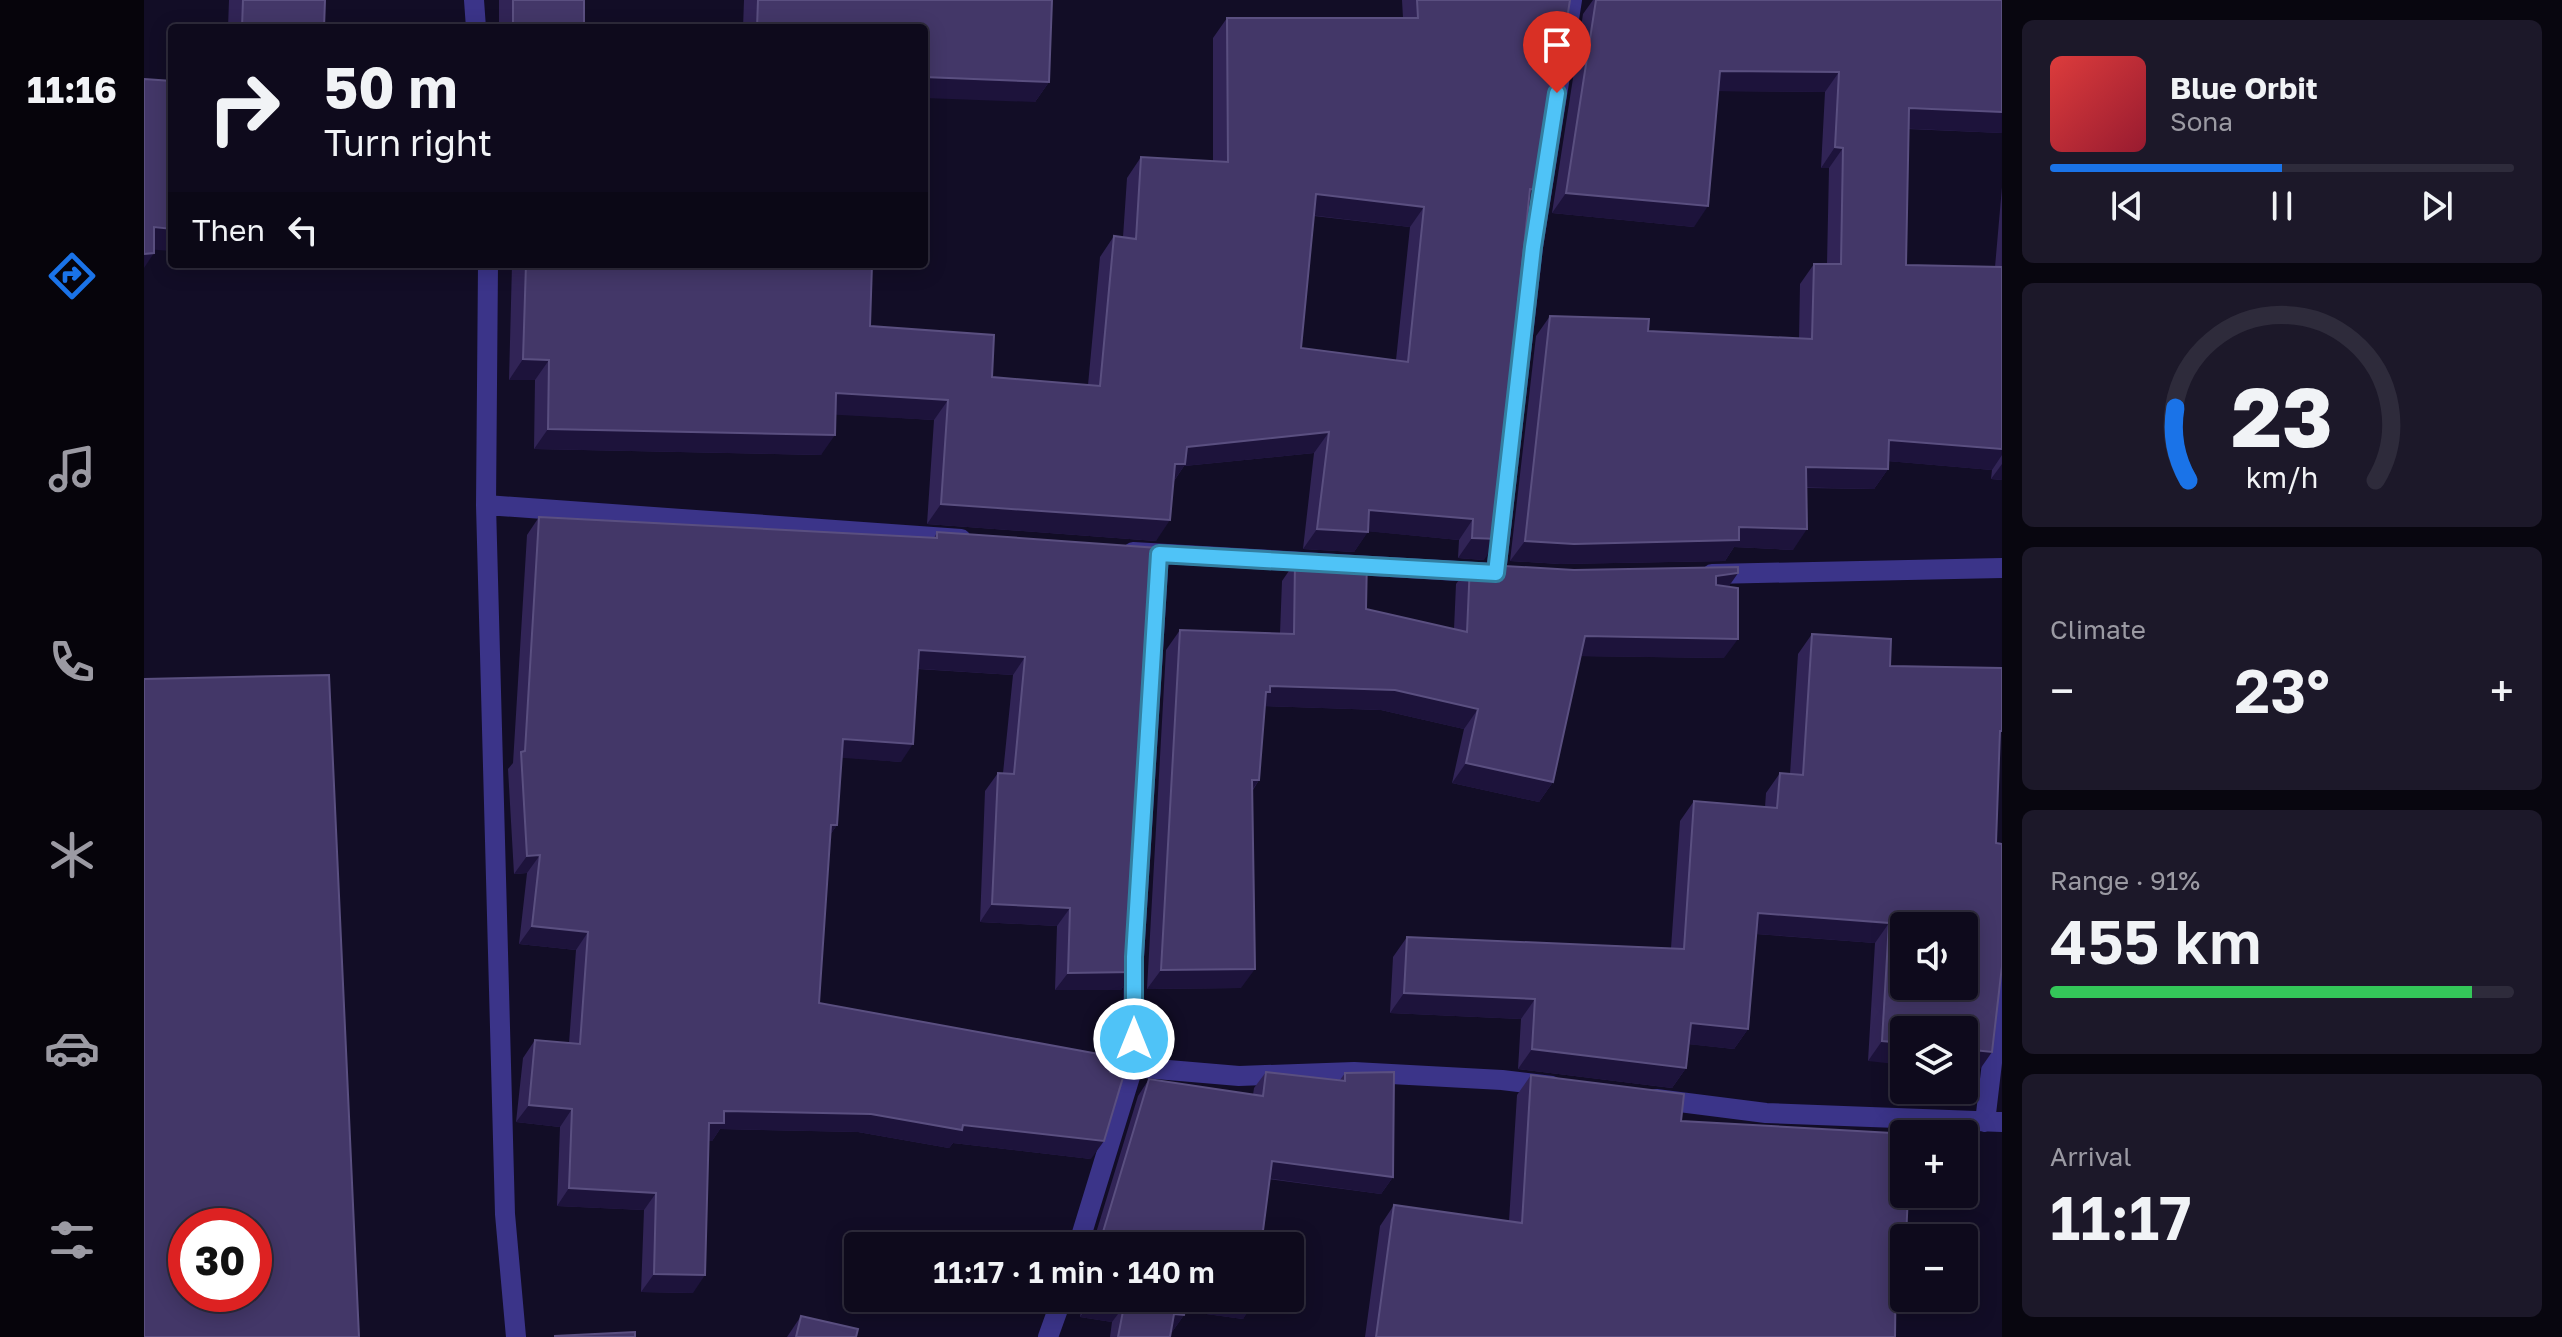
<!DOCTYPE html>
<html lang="en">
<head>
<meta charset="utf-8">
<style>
  :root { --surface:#0e0a1c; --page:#1c1829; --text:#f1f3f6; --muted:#9b9aa3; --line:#2e2b3b; --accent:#1a73e8 }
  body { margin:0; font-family:"Golos Text",sans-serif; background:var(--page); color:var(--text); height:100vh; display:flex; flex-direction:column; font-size:30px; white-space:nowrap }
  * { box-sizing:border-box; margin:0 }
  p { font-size:26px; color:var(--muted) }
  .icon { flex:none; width:44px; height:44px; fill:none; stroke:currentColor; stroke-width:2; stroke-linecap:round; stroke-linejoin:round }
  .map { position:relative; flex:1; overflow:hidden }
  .sheet { display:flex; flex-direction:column; gap:20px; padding:20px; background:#08060f; width:560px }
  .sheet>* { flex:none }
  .hud { position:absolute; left:24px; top:24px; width:760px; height:244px; border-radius:8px; box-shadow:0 4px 20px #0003,0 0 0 2px var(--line); background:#0e0a1c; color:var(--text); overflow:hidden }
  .fabs { position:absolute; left:1746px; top:912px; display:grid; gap:16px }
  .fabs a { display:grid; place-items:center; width:88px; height:88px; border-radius:8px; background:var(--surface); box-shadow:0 4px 20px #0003,0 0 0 2px var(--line); font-size:40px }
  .speed { position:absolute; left:24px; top:1208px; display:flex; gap:16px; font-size:40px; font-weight:700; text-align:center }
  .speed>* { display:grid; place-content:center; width:104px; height:104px; border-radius:50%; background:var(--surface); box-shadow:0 4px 20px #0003,0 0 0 2px var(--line); line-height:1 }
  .speed .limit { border:12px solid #d22; background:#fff; color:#111 }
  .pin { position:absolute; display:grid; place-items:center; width:68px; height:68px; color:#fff; margin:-82px -34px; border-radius:50% 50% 50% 0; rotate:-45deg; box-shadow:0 0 8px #0007 }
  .pin .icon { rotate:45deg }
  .me { position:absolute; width:88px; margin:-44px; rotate:0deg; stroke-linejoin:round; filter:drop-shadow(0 0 6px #0008) }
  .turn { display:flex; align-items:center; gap:28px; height:168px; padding:0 24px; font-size:36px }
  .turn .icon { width:104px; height:104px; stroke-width:2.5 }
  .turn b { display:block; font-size:56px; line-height:68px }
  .then { display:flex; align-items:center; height:76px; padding:0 24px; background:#0003; gap:16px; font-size:30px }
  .big { font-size:60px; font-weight:600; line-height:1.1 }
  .sheet .widget { flex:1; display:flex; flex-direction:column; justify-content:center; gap:12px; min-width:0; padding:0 28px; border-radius:12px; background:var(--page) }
  .sheet .dial { align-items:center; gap:0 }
  .dial svg { height:208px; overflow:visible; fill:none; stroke:var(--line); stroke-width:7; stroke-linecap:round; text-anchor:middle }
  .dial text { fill:var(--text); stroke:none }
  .song { display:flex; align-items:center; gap:24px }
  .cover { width:96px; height:96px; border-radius:12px; background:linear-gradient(135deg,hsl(0 70% 55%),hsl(350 70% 35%)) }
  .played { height:8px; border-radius:4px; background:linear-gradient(90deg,var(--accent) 50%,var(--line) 50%) }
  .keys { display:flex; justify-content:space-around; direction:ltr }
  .heat { display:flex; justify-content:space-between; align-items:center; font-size:44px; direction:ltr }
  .charge { height:12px; border-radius:6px; background:linear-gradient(90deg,#34c759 91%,var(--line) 0) }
  .trip { position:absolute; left:700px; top:1232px; width:460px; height:80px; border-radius:8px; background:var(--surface); box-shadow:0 4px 20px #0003,0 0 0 2px var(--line); font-weight:600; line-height:80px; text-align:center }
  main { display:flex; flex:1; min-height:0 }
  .tab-bar { display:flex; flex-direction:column; width:144px; justify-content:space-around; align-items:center; background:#06040b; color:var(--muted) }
  .tab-bar .icon { width:56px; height:56px }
  .tab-bar .on { color:var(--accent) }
  .tab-bar b { font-size:36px; color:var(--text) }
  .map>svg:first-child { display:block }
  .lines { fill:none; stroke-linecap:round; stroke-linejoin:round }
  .street { stroke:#3b3489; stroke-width:20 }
  .wall { fill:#312456; fill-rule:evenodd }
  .shaded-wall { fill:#1d133b }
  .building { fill:#433768; stroke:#5a4f80; stroke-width:2; fill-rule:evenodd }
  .route-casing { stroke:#337fa1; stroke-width:20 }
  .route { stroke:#4fc3f7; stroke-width:14 }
</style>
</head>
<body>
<main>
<nav class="tab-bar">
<b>11:16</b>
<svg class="icon on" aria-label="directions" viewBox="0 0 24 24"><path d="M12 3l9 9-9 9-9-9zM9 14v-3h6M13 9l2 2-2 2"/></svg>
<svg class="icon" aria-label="music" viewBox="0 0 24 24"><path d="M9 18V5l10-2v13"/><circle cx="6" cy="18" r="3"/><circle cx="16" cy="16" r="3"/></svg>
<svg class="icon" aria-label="phone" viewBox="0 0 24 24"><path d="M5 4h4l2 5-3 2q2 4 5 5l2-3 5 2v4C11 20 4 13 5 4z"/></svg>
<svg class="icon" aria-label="climate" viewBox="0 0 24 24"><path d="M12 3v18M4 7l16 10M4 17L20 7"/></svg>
<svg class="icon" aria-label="car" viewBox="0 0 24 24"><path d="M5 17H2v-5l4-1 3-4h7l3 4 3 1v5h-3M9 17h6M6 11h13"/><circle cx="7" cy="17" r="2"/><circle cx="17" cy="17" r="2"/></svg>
<svg class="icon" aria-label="filters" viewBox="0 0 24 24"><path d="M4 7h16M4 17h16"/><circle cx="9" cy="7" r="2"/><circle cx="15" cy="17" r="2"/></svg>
</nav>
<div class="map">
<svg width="1858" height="1337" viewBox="0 0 1858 1337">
  <rect width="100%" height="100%" fill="#120d26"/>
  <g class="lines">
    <path class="street" d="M330,0L332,28
      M344,264L342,505L361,1214L372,1337
      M342,505L817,539
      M989,552L1348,573
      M1352,573L1389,247L1428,0
      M1568,574L1858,568
      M989,1067L1095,1076L1210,1072L1358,1080L1408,1086
      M1512,1099L1622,1113L1858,1122
      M1841,1122L1858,978
      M934,1246L989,1067L990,957L1015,554
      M904,1337L918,1298"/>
  </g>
  <path class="wall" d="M85,0H181L180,28H84Z
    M355,0H440V28H355Z
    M600,0H908L905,82L891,102L780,28H599Z
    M1258,0H1426L1384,207L1340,560L1314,558L1315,540L1224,531L1210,552L1159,549L1170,453L1040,466L1030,481L1012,541L783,524L790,420L692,414L677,455L390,449L391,380H365L368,264H728L726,326L848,377L944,385L956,257L970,236L979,237L983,178L997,157L1069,161V38L1083,18H1259ZM1170,216L1266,227L1252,360L1157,348Z
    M1449,0H1858V133L1764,129L1762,265L1851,267L1858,187V480L1847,479L1848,470L1744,461V469L1730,489L1663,488L1649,550L1590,547L1581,561L1416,564L1366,561L1392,336L1406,316L1504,331L1655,339L1656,284L1670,264H1683L1685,168H1677L1681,92L1574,91L1550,227L1408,213L1439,14Z
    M395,517L790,538L793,532L1014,548L989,972L977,990H911L913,926L836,922L841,791L854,773H859L869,675L774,669L757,762L698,757L693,825L686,835L675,1003L947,1159L809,1143L805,1148L714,1132L576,1129L568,1141H565L549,1293L497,1292L500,1210L413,1206L416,1127L372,1122L379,1058L391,1040L425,1043L432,950L375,944L383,873L370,874L364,769L369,763L383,535Z
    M1170,555L1222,609L1310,629L1312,584L1326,564L1430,570L1594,573L1585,586L1580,658L1436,656L1409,782L1395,802L1308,783L1320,729L1237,710L1121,706L1115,780L1109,790L1097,988L1003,989L1022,650L1036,630L1136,633L1138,581L1151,562H1165Z
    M1668,634L1746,666L1856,744L1834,1072L1820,1070V1030L1724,1061L1731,943L1612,934L1604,1029L1590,1049L1545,1044L1542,1068L1528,1088L1374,1069L1377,1019L1246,1013L1249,957L1263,937L1527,948L1536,821L1550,801L1621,807L1622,793L1636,773L1646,774L1654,654Z
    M1122,1072L1196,1080L1201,1073L1249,1177L1237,1194L1125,1179L1117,1246H948L994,1096L1005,1079L1109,1095L1110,1088Z
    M1387,1075L1537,1121L1760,1255L1752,1267L1751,1337H1221L1236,1226L1250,1205L1365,1221L1373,1095Z
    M939,1298H1111L1099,1319L1041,1311L1040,1315L1028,1332H1027L1026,1337H966L968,1322L936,1317Z
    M657,1316L712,1337H643Z"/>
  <path class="shaded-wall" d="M1576,71L1695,72L1681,92L1562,91Z
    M780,77L905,82L891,102L780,98Z
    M1765,108L1858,112V133L1751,128Z
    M1691,147L1699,148L1685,168H1677Z
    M1386,189L1396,190L1382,211Z
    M1422,193L1564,206L1550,227L1408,213Z
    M1172,194L1280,207L1266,227L1158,214Z
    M10,227L28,229V251L0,249Z
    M10,253L0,268V254Z
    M379,359L405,360L391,380H365Z
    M692,393L804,400L790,420L678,414Z
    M404,429L691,435L677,455L390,449Z
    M1185,432L1170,453L1040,466L1027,485L1017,484L1043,447Z
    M1745,440L1858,449V455L1848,470L1731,460Z
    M1858,464V480L1847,479Z
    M1662,467L1744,469L1730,489L1648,487Z
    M797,504L1026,520L1012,541L783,524Z
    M1225,510L1329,519L1315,540L1210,530Z
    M1595,527L1663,529L1649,550L1590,547L1581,561L1416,564L1366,561L1381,541Z
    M1173,529L1224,532L1210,552L1159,549Z
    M1328,538L1355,539L1340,560L1314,558Z
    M1594,573L1580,593L1558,596L1572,576Z
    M1441,636L1594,639L1580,658L1427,656Z
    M775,650L881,657L869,675L763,668Z
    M1126,686L1251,690L1334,709L1320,729L1237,710L1116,706Z
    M699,739L769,744L757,762L686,757Z
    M1322,763L1409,782L1395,802L1308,783Z
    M1108,780H1115L1101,800Z
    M687,825H693L680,843Z
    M396,855L383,873L370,874L383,856Z
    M848,904L926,908L913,926L836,922Z
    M1614,913L1745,923L1731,943L1600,933Z
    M388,926L444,932L432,950L375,944Z
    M1111,969L1097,988L1003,989L1017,970Z
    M989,972L977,990H911L924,973Z
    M1260,993L1391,999L1377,1019L1246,1013Z
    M1547,1023L1604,1029L1590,1049L1533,1043Z
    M1738,1041L1760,1043V1065L1724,1061Z
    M1388,1049L1542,1068L1528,1088L1374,1069Z
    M1820,1049L1848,1052L1834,1072L1820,1070Z
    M385,1105L428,1109L416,1127L372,1122Z
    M580,1111L727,1114L960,1141L947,1159L809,1143L805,1148L714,1132L576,1129L568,1141H553L565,1123Z
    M1128,1161L1249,1177L1237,1194L1116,1177Z
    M425,1188L512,1193L500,1210L413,1206Z
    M1752,1253L1760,1254V1255L1747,1274Z
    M510,1274L561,1275L549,1293L497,1292Z
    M1040,1298H1081L1111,1302L1099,1319L1032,1310Z
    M948,1300L980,1306L968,1322L936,1317Z
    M1030,1314L1040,1315L1028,1332L1018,1330Z"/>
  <path class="building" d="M99,0H181L180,28H98Z
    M369,0H440V28H369Z
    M614,0H908L905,82L780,77V28H613Z
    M1273,0H1426L1396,190L1386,189L1373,315H1380L1355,539L1328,538L1329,519L1225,510L1224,532L1173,529L1185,432L1043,447L1041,464H1031L1026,520L797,504L804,400L692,393L691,435L404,429L405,360L379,359L382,264H728L726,326L850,335L848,377L956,386L970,236L992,239L997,157L1084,162L1083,18H1274ZM1172,194L1280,207L1264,362L1157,348Z
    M1452,0H1858V112L1765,108L1762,265L1858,267V449L1745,440L1744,469L1662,467L1663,529L1595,527V540L1430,544L1381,541L1406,316L1505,319L1504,331L1668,339L1670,264H1697L1699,148L1691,147L1695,72L1576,71L1564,206L1422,193Z
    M0,79L28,81V229L10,227V253L0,254Z
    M395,517L793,538V532L1014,548L989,972L924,973L926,908L848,904L854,773L870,774L881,657L775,650L769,744L699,739L693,825H687L675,1003L966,1056V1072L980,1074L960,1141L819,1125L818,1130L727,1114L580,1111V1123H565L561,1275L510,1274L512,1193L425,1188L428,1109L385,1105L391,1040L436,1044L444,932L388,926L396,855L383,856L377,752L381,751Z
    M1170,555L1223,558L1222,609L1323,632L1326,564L1430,570L1594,567V573L1572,576V585L1594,588V639L1441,636L1409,782L1322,763L1334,709L1251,690L1126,686V692H1122L1115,780H1108L1111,969L1017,970L1036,630L1150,634L1151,562H1169Z
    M1668,634L1747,639L1746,666L1858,668V731H1856L1852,843L1858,844V966L1848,1052L1820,1049V1030H1760V1043L1738,1041L1745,923L1614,913L1604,1029L1547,1023L1542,1068L1388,1049L1391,999L1260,993L1263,937L1540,949L1550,801L1633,808L1636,773L1659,775ZM1760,926H1820V986H1760Z
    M185,675L215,1337H0V679ZM42,1226H110V1294H42Z
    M1122,1072L1201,1081V1073L1250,1072L1249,1177L1128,1161L1117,1246H956L959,1232L1005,1079L1119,1096Z
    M1387,1075L1540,1094L1537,1121L1766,1134H1760V1194H1764L1762,1238H1760V1254L1752,1253L1751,1337H1232L1250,1205L1378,1223Z
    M948,1298H1043L1040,1315L1030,1314L1026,1337H974L980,1306L948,1300Z
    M1081,1298H1111V1302Z
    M657,1316L714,1329L712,1337H652Z
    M491,1332V1337H411V1336Z"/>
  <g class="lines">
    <defs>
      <path id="route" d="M990,1039V957L1015,554L1352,573L1389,247L1413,93"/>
    </defs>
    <use href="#route" class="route-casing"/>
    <use href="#route" class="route"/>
  </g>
</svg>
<div class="fabs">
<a><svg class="icon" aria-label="sound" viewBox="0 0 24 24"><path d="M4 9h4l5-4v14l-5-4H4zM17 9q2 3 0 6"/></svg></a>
<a><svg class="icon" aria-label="layers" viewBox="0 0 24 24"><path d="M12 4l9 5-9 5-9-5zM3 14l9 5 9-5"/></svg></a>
<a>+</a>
<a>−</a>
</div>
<div class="speed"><div class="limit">30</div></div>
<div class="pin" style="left:1413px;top:93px;background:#d93025"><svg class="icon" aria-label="arrive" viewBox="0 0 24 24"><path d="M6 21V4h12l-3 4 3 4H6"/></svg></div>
<svg class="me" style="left:990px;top:1039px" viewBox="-20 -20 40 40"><circle r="17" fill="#4fc3f7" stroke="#fff" stroke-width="3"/><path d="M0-11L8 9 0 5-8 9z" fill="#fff"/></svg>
<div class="trip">11:17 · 1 min · 140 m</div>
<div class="hud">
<div class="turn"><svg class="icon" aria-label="right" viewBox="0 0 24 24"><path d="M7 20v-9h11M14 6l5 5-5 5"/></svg><div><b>50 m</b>Turn right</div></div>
<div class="then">Then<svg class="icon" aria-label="left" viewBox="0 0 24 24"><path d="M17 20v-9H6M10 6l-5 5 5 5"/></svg></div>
</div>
</div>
<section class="sheet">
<div class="widget">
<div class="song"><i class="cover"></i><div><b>Blue Orbit</b><p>Sona</p></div></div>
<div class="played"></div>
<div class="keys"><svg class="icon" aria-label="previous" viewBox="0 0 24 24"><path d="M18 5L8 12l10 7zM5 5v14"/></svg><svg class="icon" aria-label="pause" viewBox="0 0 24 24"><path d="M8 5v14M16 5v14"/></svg><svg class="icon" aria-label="next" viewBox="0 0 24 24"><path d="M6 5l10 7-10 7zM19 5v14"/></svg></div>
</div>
<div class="widget dial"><svg viewBox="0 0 100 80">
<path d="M14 69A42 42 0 1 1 86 69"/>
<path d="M14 69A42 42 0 0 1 9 41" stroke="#1a73e8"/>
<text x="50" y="56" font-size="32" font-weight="700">23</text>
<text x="50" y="72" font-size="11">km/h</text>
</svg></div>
<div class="widget"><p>Climate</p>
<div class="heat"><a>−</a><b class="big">23°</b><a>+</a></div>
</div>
<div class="widget"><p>Range · 91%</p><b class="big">455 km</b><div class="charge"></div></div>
<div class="widget"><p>Arrival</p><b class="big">11:17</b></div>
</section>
</main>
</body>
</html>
